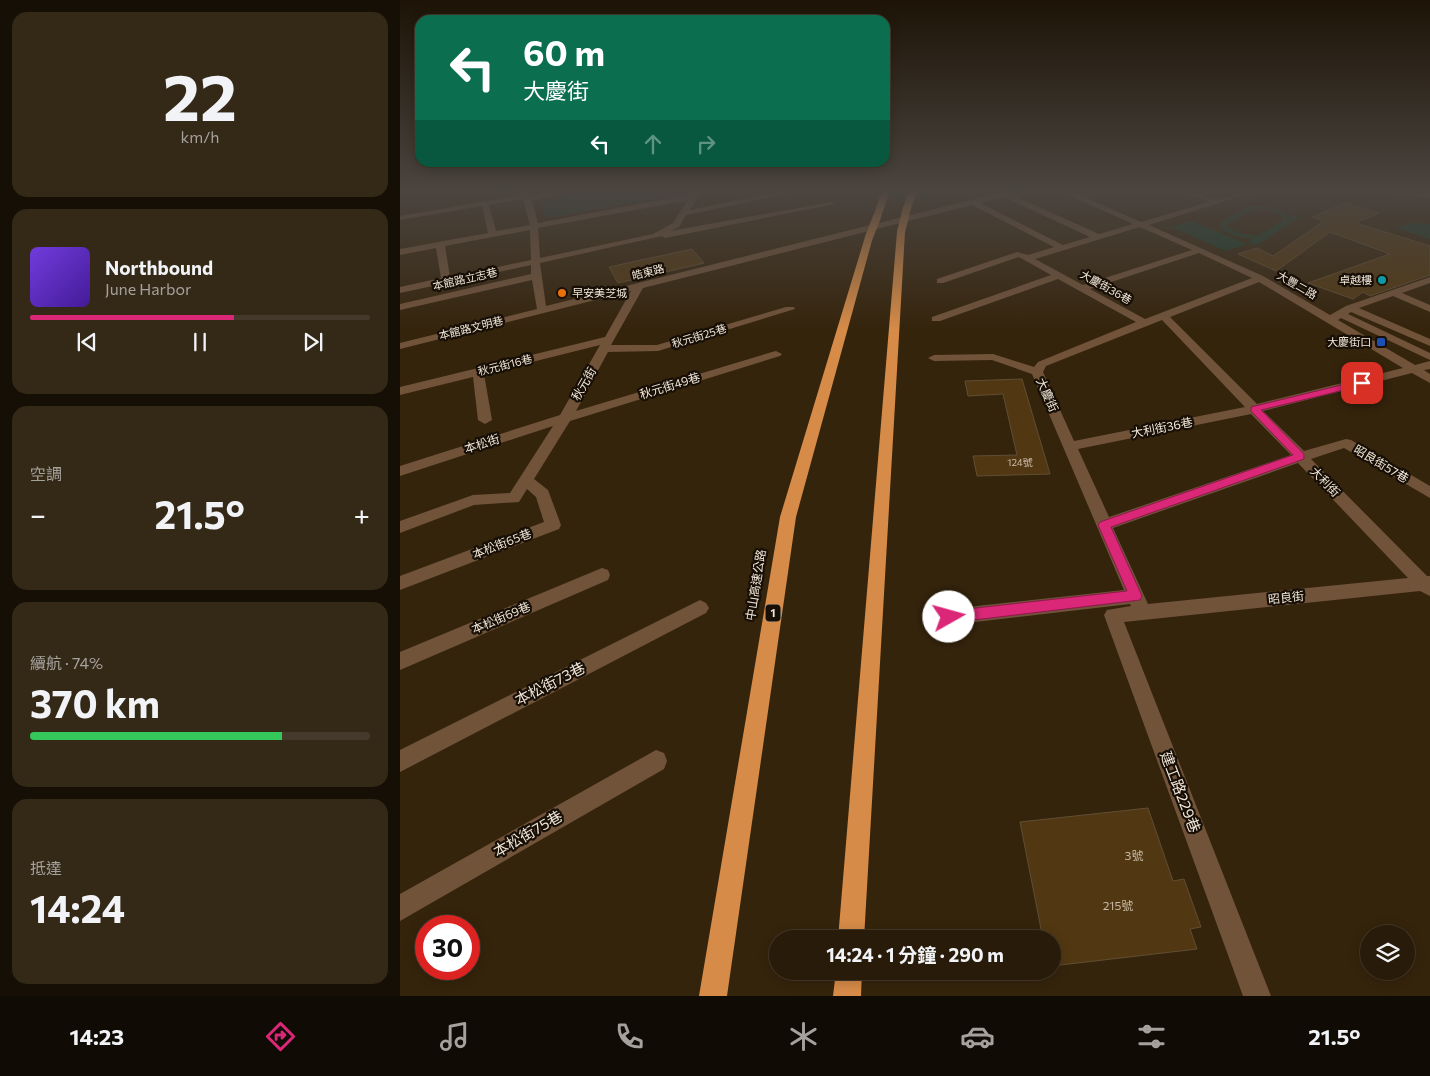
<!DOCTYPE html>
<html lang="zh-TW">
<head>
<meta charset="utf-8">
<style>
  :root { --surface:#281b09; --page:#342817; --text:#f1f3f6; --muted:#a5a19c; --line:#44392a; --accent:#db2777 }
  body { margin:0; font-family:Commissioner,"Noto Sans TC",sans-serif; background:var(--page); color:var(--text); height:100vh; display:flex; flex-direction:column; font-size:19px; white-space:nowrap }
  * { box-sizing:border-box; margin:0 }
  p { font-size:16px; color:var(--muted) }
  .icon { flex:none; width:28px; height:28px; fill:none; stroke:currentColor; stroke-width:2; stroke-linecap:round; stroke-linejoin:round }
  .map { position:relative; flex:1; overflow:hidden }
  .drawer { display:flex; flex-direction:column; gap:12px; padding:12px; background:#160f05; width:400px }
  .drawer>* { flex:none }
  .banner { position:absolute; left:15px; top:15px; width:475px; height:152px; border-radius:15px; box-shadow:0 2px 12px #0003,0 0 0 1px var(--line); background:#0b6e4f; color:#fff; overflow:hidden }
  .tools { position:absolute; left:960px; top:925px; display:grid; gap:10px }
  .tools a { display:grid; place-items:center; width:55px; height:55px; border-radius:50%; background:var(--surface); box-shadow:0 2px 12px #0003,0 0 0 1px var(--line); font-size:25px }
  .speed { position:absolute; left:15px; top:915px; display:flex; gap:10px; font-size:25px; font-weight:700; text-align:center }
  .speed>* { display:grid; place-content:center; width:65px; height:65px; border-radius:50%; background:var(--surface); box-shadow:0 2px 12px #0003,0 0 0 1px var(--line); line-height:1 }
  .speed .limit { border:8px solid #d22; background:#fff; color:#111 }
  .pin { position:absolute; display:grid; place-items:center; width:42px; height:42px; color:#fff; margin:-21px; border-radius:10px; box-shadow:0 2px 8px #0006 }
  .me { position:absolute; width:55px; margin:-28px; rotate:83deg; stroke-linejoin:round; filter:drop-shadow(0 0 4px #0008) }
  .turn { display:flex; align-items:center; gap:18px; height:105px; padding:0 25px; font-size:22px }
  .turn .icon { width:65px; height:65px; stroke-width:2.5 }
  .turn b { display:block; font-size:35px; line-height:42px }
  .lanes { display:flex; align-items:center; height:48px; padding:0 25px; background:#0003; justify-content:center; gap:25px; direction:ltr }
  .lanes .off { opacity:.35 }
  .big { font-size:38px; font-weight:700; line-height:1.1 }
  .drawer .card { flex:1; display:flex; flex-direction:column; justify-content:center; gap:8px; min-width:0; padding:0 18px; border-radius:15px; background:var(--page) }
  .drawer .dial { align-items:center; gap:0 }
  .dial b { font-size:65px; line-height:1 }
  .song { display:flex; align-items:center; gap:15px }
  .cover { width:60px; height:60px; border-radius:8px; background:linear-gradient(135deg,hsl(260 70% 55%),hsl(260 70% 35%)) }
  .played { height:5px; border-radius:2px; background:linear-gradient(90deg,var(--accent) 60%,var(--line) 60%) }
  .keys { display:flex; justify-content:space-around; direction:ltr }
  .heat { display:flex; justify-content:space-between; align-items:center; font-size:28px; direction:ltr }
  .charge { height:8px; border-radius:4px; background:linear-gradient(90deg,#34c759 74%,var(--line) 0) }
  .trip { position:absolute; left:369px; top:930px; width:292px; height:50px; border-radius:25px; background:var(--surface); box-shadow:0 2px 12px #0003,0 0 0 1px var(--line); font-weight:700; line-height:50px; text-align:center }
  .dock { display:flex; height:80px; justify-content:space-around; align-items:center; background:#100b04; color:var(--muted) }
  .dock .icon { width:35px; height:35px }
  .dock .selected { color:var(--accent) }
  .dock b { font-size:22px; color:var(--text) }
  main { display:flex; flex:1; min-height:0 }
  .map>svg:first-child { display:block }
  .green { fill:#173d29; fill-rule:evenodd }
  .building { fill:#513812; stroke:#604d34 }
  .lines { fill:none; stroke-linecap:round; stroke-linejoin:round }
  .minor { fill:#71533a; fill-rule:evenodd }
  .highway { fill:#d68b48; fill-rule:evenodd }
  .highway-bridge { stroke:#d68b48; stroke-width:8 }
  .route { fill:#db2777; stroke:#8e194d }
  .culture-dot { fill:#0f9aa8; stroke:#170f06; stroke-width:2 }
  .food-dot { fill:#e8710a; stroke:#170f06; stroke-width:2 }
  .transit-dot { fill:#1a4fb4; stroke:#170f06; stroke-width:2 }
  .labels { text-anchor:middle; stroke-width:4.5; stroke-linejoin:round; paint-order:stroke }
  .number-label { font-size:10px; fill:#c9baa6 }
  .far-street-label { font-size:11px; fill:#f1e6d8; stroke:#170f06 }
  .far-poi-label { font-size:11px; fill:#f1e6d8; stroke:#170f06; text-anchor:end }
  .shield { fill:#170f06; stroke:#b0a699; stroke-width:1 }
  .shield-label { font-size:11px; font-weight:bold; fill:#f1e6d8 }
  .street-label { font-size:12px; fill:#f1e6d8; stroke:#170f06 }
  .near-number-label { font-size:12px; fill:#c9baa6 }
  .near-street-label { font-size:15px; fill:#f1e6d8; stroke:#170f06 }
</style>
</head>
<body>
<main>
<section class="drawer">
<div class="card dial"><b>22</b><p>km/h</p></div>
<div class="card">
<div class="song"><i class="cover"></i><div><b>Northbound</b><p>June Harbor</p></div></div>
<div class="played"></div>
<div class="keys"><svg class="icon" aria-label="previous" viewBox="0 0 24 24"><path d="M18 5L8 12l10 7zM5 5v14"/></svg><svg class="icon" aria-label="pause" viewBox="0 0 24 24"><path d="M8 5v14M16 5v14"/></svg><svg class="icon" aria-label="next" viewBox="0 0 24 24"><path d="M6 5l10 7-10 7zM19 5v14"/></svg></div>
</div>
<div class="card"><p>空調</p>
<div class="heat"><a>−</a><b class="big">21.5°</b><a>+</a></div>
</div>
<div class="card"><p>續航 · 74%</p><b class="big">370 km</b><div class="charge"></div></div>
<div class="card"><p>抵達</p><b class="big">14:24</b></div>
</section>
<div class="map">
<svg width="1030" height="996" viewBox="0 0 1030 996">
  <rect width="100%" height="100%" fill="#35240c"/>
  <path class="green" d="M192,190H292L290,193L153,217L145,216L142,200Z
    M853,206C864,206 884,207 888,219L893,215L900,217L857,245L848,242L852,239L835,236L820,229L821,222L845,208ZM865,209L878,213L884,219L858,236L837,233L826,225L853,210Z
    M792,221L847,244L826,251L771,227Z
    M1011,223L1030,224V239L996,228Z"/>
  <path class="building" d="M946,203L979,213L956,223L1030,246V275L970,296L963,292L953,299L908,283L990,254L930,232L876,271L838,254L857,248L873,256L924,221L912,217Z
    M292,249L304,263L218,283L209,267Z
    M622,379L650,474L577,476L573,456L617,455L603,394L568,396L565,381Z
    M748,808L773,881L784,879L801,927L790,929L797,949L652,966V939H643L620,822Z"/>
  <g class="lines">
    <path class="minor" d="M118,190H126L130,196L163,190H180L132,201L138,223L291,194L294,190H302L290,210L389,190H406L286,215L279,227L270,231L431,202L435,204L265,238L262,236L140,263L146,306L611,190H625L612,195L699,234L733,224L657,190H668L741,222L809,202L779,190C793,190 807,200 818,199C833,198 845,190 861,190L749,225L863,276L930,315L946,306L1030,277V283L1002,293L1030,305V312L993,296L959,308L1030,339V346L951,312L948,314L1030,353V360L941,318L938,320L1015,365L1030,361V369L1024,370L1030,374V383L1012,373L863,411L904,451L946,439L951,440L1030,486V498L944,448L911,459L1027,576H1030V596L1020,591L724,622L871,996H843L704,615L707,610L731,606L730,604L549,625L543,622L540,617L543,612L549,609L724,590L632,374L592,360L534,361L528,358L534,355L593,354L634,367L638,362L736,322L658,279L540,321H532V317L651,275L619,257L543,283H537V279L617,252L628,255L654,247L572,205L243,288L211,345H257L386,307H394L395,309L258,351L208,352L176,411L372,352L376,351L382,354L380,356L170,421L134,479L148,490L161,525L159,529L0,590V576L144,522L136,497L127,489L119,502L74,505L0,533V521L73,495L110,493L153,426L0,476V466L160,415L200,345L84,374L92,420L85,424L78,420L73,377L0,395V387L205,337L231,291L0,349V343L137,309L132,280L0,310V304L131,274V265L0,293V287L41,278L36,248L0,255V249L88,233L82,206L0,220V216L121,195ZM604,197L690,237L663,245L580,203ZM123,199L130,225L96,231L89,205ZM288,200L273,223L253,234L140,258L138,228ZM740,227L792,250L683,285L635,259ZM130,230L131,260L50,277L45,246ZM799,253L852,278L745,319L690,289ZM859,282L1003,368L857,404L770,317ZM762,320L845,407L674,441L643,372L646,366ZM851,414L891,455L709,517L678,449ZM898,463L1008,578L748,604L713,528Z
      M982,190L1030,194V198L986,192Z
      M202,568L208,570L210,575L208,580L0,670V652Z
      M300,600L306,603L309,608L306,613L0,772V750Z
      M256,750L264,753L267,761L264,769L0,921V894Z"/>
    <path class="highway" d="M482,190H490L481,217L477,219L473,217Z
      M510,190H518L511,208L507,210L503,208Z
      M501,229L505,232L464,939H438L497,232Z
      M469,234L473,237L396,517L327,996H299L380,517L465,237Z
      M436,971H462L461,996H433Z"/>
    <path class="highway-bridge" d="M501,232L507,208
      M469,237L477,217"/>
  </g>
  <linearGradient id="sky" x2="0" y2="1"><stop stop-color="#1d1407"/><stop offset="0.58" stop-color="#4b4540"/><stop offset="1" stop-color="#4b4540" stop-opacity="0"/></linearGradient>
  <rect width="1030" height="330" fill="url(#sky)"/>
  <path class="route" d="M962,380L966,383L965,385L861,410L904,454V459L711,527L742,596L740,600L549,623L544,621L542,617L544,613L549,611L727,591L698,525L700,522L893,455L851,411V407Z"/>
  <circle class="culture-dot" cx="982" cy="280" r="5"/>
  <circle class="food-dot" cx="162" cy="293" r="5"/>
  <rect class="transit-dot" x="976" y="337" width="10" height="10" rx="2.5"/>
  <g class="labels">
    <g class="number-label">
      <text x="620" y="466">124號</text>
    </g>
    <g class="far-street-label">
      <text transform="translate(248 272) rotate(-14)" y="4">皓東路</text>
      <text transform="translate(65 279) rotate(-13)" y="4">本館路立志巷</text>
      <text transform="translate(897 285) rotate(30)" y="4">大豐二路</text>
      <text transform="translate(706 287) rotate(29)" y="4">大慶街36巷</text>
      <text transform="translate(71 328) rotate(-14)" y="4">本館路文明巷</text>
      <text transform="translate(299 336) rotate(-17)" y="4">秋元街25巷</text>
      <text transform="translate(105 365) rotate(-14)" y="4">秋元街16巷</text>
    </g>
    <g class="far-poi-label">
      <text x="972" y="284">卓越樓</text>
      <text x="172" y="297" text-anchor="start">早安美芝城</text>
      <text x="971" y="346">大慶街口</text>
    </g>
    <rect class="shield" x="365.5" y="604.5" width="15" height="17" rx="4"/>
    <g class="shield-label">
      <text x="373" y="617">1</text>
    </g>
    <g class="street-label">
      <text transform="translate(184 384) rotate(-60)" y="4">秋元街</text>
      <text transform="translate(270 386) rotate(-17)" y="4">秋元街49巷</text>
      <text transform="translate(647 395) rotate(66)" y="4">大慶街</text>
      <text transform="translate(762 428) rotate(-11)" y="4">大利街36巷</text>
      <text transform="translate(82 444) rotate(-18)" y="4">本松街</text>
      <text transform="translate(981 464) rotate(31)" y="4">昭良街57巷</text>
      <text transform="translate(925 482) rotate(46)" y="4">大利街</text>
      <text transform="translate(102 544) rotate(-21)" y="4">本松街65巷</text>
      <text transform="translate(356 585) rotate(-81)" y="4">中山高速公路</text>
      <text transform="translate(886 598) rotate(-6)" y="4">昭良街</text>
      <text transform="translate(101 618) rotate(-23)" y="4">本松街69巷</text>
    </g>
    <g class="near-number-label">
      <text x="734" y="860">3號</text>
      <text x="718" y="910">215號</text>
    </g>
    <g class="near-street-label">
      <text transform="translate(150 684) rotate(-27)" y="5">本松街73巷</text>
      <text transform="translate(780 792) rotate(69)" y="5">建工路229巷</text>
      <text transform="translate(128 834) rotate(-30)" y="5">本松街75巷</text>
    </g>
  </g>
</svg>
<div class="tools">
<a><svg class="icon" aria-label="layers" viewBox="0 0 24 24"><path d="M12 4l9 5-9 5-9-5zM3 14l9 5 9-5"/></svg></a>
</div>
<div class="speed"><div class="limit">30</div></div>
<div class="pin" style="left:962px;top:383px;background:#d93025"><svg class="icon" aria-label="arrive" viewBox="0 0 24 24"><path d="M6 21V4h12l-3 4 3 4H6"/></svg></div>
<svg class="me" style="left:549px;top:617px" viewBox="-20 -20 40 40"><circle r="19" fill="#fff"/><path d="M0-13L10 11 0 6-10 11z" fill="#db2777"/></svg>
<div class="trip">14:24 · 1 分鐘 · 290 m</div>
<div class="banner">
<div class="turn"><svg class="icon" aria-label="left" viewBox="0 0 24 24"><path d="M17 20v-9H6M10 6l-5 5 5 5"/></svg><div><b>60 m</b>大慶街</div></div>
<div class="lanes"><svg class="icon" aria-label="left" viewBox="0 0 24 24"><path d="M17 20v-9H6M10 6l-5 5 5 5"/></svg><svg class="icon off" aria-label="ahead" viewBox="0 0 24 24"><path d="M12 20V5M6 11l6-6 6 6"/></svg><svg class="icon off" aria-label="right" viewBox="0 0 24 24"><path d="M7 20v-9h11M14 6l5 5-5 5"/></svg></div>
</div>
</div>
</main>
<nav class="dock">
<b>14:23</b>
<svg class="icon selected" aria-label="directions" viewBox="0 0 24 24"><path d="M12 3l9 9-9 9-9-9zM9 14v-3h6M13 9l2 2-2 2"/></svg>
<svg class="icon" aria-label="music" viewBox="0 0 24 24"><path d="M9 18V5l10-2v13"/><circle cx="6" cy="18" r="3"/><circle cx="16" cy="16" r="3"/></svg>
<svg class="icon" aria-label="phone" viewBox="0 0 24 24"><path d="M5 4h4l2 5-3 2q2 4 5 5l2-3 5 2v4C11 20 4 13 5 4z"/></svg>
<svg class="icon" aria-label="climate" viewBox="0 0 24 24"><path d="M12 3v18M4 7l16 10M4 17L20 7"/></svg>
<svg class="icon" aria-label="car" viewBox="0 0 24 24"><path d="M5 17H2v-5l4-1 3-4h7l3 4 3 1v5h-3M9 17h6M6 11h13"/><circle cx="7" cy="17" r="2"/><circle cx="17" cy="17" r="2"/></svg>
<svg class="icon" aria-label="filters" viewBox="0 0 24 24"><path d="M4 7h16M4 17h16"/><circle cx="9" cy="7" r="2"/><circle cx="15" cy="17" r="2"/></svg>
<b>21.5°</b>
</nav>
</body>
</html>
